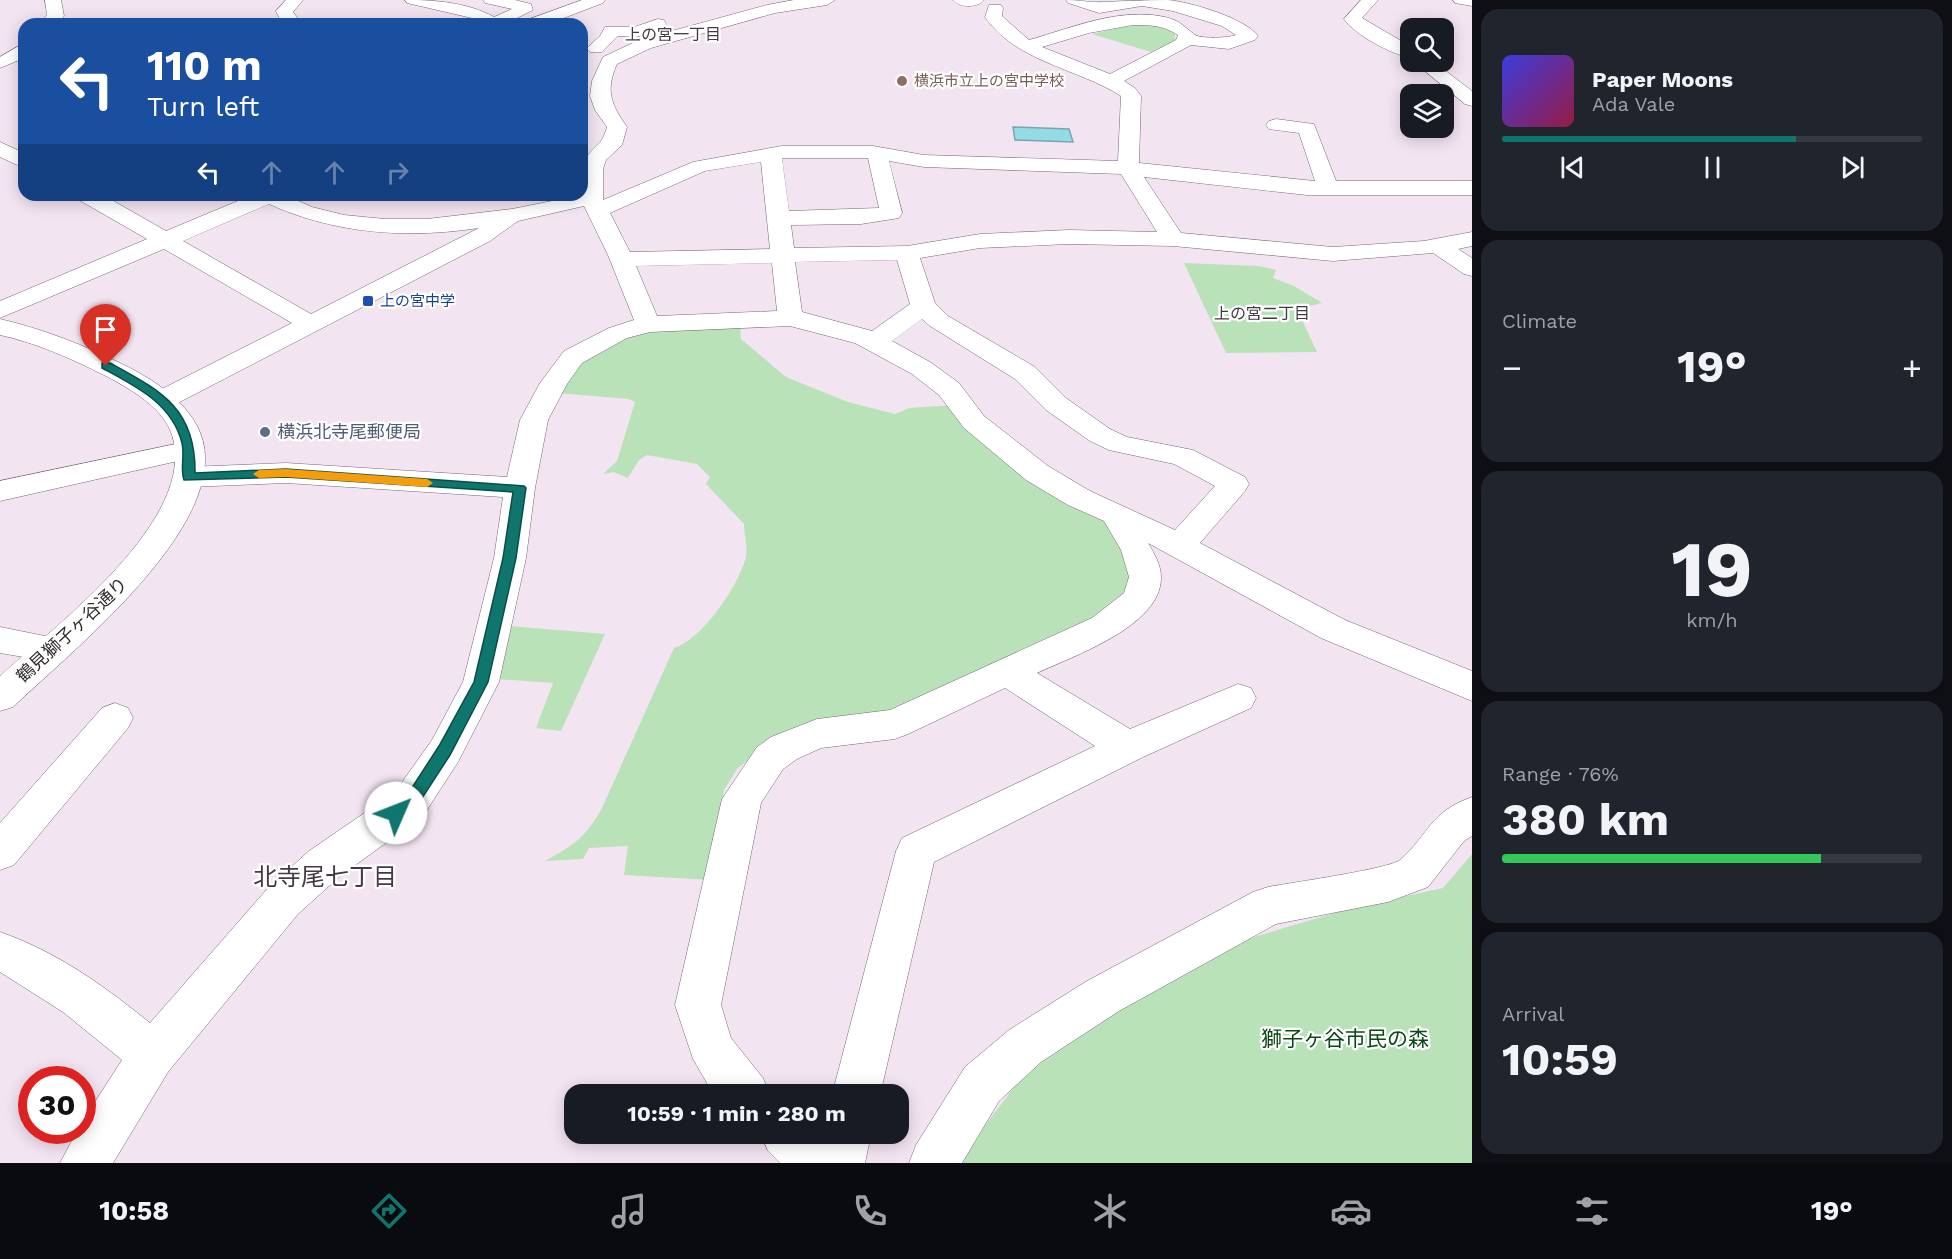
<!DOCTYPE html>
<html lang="en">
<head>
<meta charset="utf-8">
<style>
  :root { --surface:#171b24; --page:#20242c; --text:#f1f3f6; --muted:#9ea1a6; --line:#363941; --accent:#0f766e }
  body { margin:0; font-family:"Work Sans","Noto Sans JP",sans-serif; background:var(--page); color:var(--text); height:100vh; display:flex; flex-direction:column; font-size:22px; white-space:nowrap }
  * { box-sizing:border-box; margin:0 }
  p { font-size:20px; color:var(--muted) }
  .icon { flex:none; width:33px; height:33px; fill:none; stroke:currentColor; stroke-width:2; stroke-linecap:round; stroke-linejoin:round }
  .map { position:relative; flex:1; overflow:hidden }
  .drawer { display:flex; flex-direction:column; gap:9px; padding:9px; background:#0d0f14; width:480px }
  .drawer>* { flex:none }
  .top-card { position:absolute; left:18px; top:18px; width:570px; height:183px; border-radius:18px; box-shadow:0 3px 15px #0003; background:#1a4fa0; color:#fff; overflow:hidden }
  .controls { position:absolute; left:1400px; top:18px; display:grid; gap:12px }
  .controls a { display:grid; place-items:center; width:54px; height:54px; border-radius:12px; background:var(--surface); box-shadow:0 3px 15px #0003; font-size:30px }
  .speed { position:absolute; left:18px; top:1066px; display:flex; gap:12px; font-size:30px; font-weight:700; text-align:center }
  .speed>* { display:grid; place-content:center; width:78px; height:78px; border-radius:50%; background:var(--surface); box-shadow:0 3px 15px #0003; line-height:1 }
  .speed .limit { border:9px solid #d22; background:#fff; color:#111 }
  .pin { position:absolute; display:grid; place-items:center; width:51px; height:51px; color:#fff; margin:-62px -26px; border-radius:50% 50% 50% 0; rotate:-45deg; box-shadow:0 0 6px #0007 }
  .pin .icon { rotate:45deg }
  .me { position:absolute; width:66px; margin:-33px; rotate:46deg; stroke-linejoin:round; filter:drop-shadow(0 0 4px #0008) }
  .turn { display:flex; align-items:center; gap:21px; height:126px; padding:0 30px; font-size:27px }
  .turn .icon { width:78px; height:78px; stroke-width:2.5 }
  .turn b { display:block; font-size:42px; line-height:51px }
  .lanes { display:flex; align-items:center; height:57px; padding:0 30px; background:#0003; justify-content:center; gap:30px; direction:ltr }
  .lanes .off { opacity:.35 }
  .big { font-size:45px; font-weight:700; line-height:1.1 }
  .drawer .widget { flex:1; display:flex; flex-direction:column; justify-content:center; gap:9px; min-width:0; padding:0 21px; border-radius:18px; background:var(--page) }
  .drawer .dial { align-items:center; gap:0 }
  .dial b { font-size:78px; line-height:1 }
  .song { display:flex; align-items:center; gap:18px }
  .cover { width:72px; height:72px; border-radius:9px; background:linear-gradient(135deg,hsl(240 70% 55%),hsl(340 70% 35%)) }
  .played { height:6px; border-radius:3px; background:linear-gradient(90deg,var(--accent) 70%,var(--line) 70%) }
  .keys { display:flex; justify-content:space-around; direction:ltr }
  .heat { display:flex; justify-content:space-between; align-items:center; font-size:33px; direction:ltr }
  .charge { height:9px; border-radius:4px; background:linear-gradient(90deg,#34c759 76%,var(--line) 0) }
  .trip { position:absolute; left:564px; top:1084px; width:345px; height:60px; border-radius:18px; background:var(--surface); box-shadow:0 3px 15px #0003; font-weight:700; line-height:60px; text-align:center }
  .menu { display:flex; height:96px; justify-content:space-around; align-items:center; background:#090b0e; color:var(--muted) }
  .menu .icon { width:42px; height:42px }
  .menu .on { color:var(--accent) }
  .menu b { font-size:27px; color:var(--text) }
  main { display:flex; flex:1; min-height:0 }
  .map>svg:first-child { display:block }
  .green { fill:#b9e2b9 }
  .water { fill:#95dbe4; stroke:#77a6ae; stroke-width:1.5 }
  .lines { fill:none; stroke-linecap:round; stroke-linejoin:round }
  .minor-casing { stroke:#746873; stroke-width:1 }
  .major-casing { stroke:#746873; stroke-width:1 }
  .minor { fill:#fff; fill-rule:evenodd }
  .major { fill:#fff; fill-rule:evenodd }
  .route { fill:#0f766e; stroke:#0a4d48; stroke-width:1.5 }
  .slow { fill:#f59e0b }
  .education-dot { fill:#8d6e63; stroke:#fff; stroke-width:2 }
  .transit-dot { fill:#1a4fb4; stroke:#fff; stroke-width:2 }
  .service-dot { fill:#5c6f8a; stroke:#fff; stroke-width:2 }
  .labels { text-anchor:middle; stroke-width:4.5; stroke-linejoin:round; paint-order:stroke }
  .far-education-label { font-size:15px; fill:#785e54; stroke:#fff; text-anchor:start }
  .far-transit-label { font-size:15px; fill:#164399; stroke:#fff; text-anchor:start }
  .far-neighbourhood-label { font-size:16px; fill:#443944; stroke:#fff }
  .service-label { font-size:18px; fill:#4e5e75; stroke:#fff; text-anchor:start }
  .street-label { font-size:18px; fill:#322c31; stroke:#fff }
  .near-park-label { font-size:21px; fill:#0a4815; stroke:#fff }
  .near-neighbourhood-label { font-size:24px; fill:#443944; stroke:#fff }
</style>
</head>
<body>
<main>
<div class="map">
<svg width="1472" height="1163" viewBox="0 0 1472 1163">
  <rect width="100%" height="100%" fill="#f3e4f2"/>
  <path class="green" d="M1135,24L1159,25L1175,32V41L1151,52L1092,34Z
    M1184,263L1259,266L1276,270L1273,278L1294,286L1322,303L1297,309L1317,352L1226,353Z
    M740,326L741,339L786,377L848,402L895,414L909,408L956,405L1105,516L1121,537L1135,584L1119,608L889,714L754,755L737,769L724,790L710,880L624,875L628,846L589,848L583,859L545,861C574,845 586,837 602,808L674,648C702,640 739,585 746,557C748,548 744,534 744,524L706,484L710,477L697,464L647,455L639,460L628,478L614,472L603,474L617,461L635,402L628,399L557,393L578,363L620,340L650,330Z
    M509,626L605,634L561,731L536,728L553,683L496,679Z
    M1472,854V1163H956L1019,1081L1074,1031L1231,944L1351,908L1443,888Z"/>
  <path class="water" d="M1013,127L1069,129L1073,142L1015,140Z"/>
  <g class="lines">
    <defs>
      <path id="minor" d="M45,0H61L64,16L58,24H40L47,15Z
        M286,0H303L293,12L302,24H282L276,11Z
        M405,0C434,0 467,2 494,17L512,9L485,3L483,0H515L531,4L533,10L505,24H482L472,18L407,3Z
        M582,0H605L603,3L548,24H525L527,20Z
        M794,0H835L827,5L775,13L651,48L617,64C605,91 611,104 627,127L622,145L606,160L603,169V200L693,162L782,146H873L924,155L1118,161L1121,96C1077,68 1016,62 985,17L989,5H1001L1003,8L1002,16L1029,40C1071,28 1120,7 1165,17C1181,21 1183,26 1195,35C1202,39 1229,38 1236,35L1222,26L1173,11L1142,6L1099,13L1068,3L1066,0C1078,0 1092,3 1103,2C1124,1 1146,0 1168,0C1190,2 1245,18 1258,36L1255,40L1229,49L1191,45L1124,81L1135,88L1141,96L1139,163L1315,181L1299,133L1269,129L1266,125L1269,121L1276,119L1314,124L1336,181H1472V195H1307L1144,177L1181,233L1333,247L1424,241L1472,232V246L1458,249L1472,258V276L1464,274L1433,253L1333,261L1173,246L1069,244L980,248L920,258L935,303L948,316L1035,367L1066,398L1110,429L1127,437L1193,450L1245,477L1249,484L1245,491L1200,543L1345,620L1472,671V701L1321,638L1148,543C1154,553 1161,565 1161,577C1162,626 1073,656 1037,673L1130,729L1238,684L1251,688L1256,698L1251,708L1141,758L934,862L880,1095H832L896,851L902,838L1095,746L1005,688L908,734L895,739L821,748L797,759L783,769L761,803L721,1005L731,1038L763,1078L770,1095H714L693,1059L675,1005L722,799L757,747L771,737L817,719L890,710L1092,618L1124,593L1129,577L1121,550L1104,521L1068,505L1026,480L964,428L939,395L912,374L855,343L790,326L650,332L627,338L582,363L567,384L548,420L535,488L526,558L499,682L458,762L423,816L339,877L298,914L168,1072L113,1163H60L77,1131H82V1122L122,1060L63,1012L0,972V932C57,952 103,985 150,1023L268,888L309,851L395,792L432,740L463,682L494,558L503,497L286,483L189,487L178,484L174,477L178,470L189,467L286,463L507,477L520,420L540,383L564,351L609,328L634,320L608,255L584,206L518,221L490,241L172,406L162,408L152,406L148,400L152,394L292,323L164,249L0,318V301L147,239L79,200L76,195H103L166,231L252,195H285L312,207L344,215L385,219H427L512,209L582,195C582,181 579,165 589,154C599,142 602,144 607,127L595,110L590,96L592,81L603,57L639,40L767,5ZM1133,25C1150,25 1163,25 1178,35L1176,40L1110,74L1042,47L1089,33ZM782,158H868L879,208L789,211ZM889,161L924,167L1121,174L1157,232L1069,230L980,234L907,246L794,248L791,225L861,224L899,218L902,213ZM761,162L770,249L630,252L610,213L705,171ZM269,204C335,234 407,239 479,228L311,314L183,241ZM897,260L910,304L872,331L802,312L795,262ZM772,263L777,311L657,316L636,266ZM922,319L930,326L1015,379L1046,410L1090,441L1109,450L1174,464L1215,486L1175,530L1090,491L1048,466L984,416L959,383L930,362L892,341Z
        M953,0H984C978,8 959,8 953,0Z
        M1361,0H1378L1362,18L1410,46V58C1390,53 1356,36 1344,19Z
        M1453,0H1472V6L1455,3Z
        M658,19L664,20L666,24L664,28L636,37L618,36L602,52H590L587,48L600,36L605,27H634Z
        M24,43V58L0,68V57Z
        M1414,62H1434L1472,91V106L1465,104Z
        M0,142L24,153V168L0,157Z
        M190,441L200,444L205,450L200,456L0,501V481Z
        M0,627L65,640L70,649L65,658L53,662L0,653Z
        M115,703L128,708L133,718L128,728L14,865L0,870V823L102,708Z
        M1472,797V836L1464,841L1428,887L1388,902L1276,924L1119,1011L1041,1062L999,1101L962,1163H909L916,1145L965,1067L1009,1030L1087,981L1253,892L1268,887C1289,883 1389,869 1400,860C1429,835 1429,812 1472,797Z
        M761,1134H871L865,1163H780L768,1151Z"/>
      <path id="major" d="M0,319C43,329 84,345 124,365C159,382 204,412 205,456C208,542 71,652 13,707L0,711V676C54,627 199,519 172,435C163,407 130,389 106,376C72,359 37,343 0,335Z"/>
    </defs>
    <use href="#minor" class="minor-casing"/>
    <use href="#major" class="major-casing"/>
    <use href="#minor" class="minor"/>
    <use href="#major" class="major"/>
  </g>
  <path class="route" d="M102,363H110C161,391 196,408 195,473L286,469L524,486L526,488L516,558L488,682L450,755L415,809L396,820L390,818L388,813L390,808L404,800L439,746L474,682L503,558L513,492L286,477L184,480C180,469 185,455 182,443C172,403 135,386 102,368Z"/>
  <path class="slow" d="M286,469L427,479L433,483L427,487L286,477L259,478L253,474L259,470Z"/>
  <circle class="education-dot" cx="902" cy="81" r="6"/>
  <rect class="transit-dot" x="362" y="295" width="12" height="12" rx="3"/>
  <circle class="service-dot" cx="265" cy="432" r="6"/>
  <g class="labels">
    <g class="far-education-label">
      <text x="914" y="86">横浜市立上の宮中学校</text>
    </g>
    <g class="far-transit-label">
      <text x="380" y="306">上の宮中学</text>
    </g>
    <g class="far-neighbourhood-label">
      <text x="673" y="40">上の宮一丁目</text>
      <text x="1262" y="319">上の宮二丁目</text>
    </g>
    <g class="service-label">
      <text x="277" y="438">横浜北寺尾郵便局</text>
    </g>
    <g class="street-label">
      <text transform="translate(72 630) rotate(-43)" y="6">鶴見獅子ヶ谷通り</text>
    </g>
    <g class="near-park-label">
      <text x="1345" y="1046">獅子ヶ谷市民の森</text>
    </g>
    <g class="near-neighbourhood-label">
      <text x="325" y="885">北寺尾七丁目</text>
    </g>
  </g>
</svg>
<div class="controls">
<a><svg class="icon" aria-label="search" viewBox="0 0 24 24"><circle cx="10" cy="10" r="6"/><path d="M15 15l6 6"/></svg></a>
<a><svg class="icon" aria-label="layers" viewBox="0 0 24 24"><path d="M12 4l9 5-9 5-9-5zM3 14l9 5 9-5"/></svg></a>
</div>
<div class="speed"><div class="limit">30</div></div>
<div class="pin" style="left:106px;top:366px;background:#d93025"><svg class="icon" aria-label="arrive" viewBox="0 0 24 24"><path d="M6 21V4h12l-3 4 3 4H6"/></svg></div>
<svg class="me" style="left:396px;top:813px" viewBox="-20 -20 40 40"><circle r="19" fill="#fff"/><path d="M0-13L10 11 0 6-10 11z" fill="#0f766e"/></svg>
<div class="trip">10:59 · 1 min · 280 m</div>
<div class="top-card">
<div class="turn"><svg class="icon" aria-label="left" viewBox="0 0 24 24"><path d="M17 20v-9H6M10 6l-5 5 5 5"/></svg><div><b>110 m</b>Turn left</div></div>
<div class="lanes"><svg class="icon" aria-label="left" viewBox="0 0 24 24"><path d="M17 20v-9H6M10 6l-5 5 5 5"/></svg><svg class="icon off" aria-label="ahead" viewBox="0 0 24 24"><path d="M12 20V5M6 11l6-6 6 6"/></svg><svg class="icon off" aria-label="ahead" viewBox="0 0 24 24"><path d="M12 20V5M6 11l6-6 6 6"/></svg><svg class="icon off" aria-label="right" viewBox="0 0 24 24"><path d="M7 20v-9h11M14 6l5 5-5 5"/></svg></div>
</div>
</div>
<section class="drawer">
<div class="widget">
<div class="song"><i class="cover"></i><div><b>Paper Moons</b><p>Ada Vale</p></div></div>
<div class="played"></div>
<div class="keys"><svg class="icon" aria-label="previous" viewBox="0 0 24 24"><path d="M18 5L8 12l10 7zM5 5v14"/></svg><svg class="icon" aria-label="pause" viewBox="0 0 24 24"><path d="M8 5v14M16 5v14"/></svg><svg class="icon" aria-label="next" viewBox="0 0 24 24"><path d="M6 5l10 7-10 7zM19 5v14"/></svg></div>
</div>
<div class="widget"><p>Climate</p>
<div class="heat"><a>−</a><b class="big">19°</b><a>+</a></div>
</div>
<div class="widget dial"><b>19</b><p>km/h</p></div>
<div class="widget"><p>Range · 76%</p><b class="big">380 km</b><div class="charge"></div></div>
<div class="widget"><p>Arrival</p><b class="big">10:59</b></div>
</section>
</main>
<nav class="menu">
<b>10:58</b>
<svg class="icon on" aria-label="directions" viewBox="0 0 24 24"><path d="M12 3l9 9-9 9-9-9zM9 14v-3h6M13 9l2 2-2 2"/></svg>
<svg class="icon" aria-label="music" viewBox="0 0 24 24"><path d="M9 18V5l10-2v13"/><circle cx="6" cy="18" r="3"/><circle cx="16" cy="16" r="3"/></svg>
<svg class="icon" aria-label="phone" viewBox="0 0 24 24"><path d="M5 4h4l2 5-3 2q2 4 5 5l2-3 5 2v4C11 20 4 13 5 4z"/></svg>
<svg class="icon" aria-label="climate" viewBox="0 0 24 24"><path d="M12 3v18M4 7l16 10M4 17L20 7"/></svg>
<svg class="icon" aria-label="car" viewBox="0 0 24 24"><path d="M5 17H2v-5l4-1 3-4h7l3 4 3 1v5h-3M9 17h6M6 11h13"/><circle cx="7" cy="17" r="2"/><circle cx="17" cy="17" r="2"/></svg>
<svg class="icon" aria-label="filters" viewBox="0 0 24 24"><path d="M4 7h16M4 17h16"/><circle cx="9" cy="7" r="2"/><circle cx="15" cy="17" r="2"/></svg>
<b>19°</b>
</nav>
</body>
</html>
